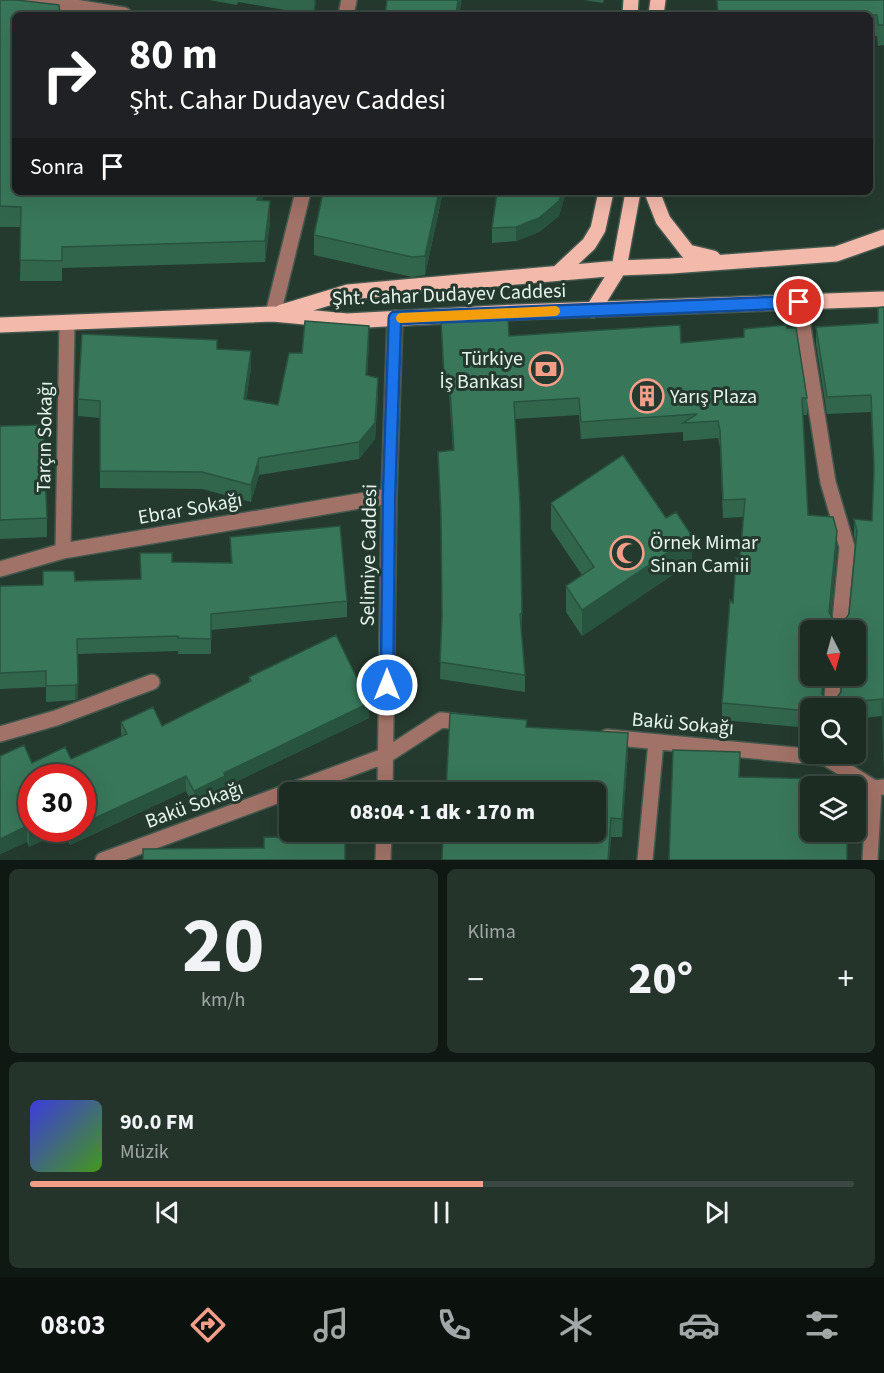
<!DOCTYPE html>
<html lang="tr">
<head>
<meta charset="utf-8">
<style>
  :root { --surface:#1c2c23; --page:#25342b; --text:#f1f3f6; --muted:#a0a7a6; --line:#3a4841; --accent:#f49e8a }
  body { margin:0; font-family:"Source Sans 3",sans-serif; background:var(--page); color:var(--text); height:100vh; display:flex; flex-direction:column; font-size:22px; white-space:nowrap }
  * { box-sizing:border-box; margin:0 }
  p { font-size:20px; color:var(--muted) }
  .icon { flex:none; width:33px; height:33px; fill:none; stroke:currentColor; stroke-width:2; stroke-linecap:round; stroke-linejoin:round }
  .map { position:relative; height:860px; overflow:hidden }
  .sheet { display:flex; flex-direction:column; gap:9px; padding:9px; background:#0f1813; flex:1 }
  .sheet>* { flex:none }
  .banner { position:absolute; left:12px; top:12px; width:861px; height:183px; border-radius:9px; box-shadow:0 6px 24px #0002,0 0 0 2px var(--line); background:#202124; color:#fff; overflow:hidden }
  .needle { width:39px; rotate:174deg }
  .fabs { position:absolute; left:800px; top:620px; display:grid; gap:12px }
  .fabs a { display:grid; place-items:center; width:66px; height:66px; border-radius:9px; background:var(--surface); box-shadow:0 6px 24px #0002,0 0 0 2px var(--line); font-size:30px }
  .speed { position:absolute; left:18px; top:764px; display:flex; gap:12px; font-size:30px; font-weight:700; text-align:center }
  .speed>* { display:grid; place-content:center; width:78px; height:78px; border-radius:50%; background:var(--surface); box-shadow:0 6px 24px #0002,0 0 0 2px var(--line); line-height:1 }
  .speed .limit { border:9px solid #d22; background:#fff; color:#111 }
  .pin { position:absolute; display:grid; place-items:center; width:51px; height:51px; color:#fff; margin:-26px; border:3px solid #fff; border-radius:50%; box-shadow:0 2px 6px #0007 }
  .me { position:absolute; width:66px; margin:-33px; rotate:0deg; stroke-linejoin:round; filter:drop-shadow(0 0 4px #0008) }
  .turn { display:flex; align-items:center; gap:21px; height:126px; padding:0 18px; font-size:27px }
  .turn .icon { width:78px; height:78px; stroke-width:2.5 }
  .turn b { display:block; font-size:42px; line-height:51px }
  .then { display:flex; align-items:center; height:57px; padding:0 18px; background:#0003; gap:12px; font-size:22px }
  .big { font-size:45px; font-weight:800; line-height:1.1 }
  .sheet .widget { flex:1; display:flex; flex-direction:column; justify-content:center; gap:9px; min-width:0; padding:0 21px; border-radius:9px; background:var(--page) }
  .sheet .dial { align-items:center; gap:0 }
  .dial b { font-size:78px; line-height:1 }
  .song { display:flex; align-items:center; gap:18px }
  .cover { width:72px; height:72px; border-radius:9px; background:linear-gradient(135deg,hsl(240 70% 55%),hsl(100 70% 35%)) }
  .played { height:6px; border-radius:3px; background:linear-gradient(90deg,var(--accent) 55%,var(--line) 55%) }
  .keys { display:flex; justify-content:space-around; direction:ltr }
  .heat { display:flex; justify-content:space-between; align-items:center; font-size:33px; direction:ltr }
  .sheet .tiles { flex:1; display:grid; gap:9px; grid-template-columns:1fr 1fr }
  .widget:last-child { grid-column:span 2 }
  .trip { position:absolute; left:279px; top:782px; width:327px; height:60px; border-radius:9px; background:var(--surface); box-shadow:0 6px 24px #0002,0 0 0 2px var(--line); font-weight:800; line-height:60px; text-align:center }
  .tab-bar { display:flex; height:96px; justify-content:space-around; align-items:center; background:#0b120e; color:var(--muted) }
  .tab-bar .icon { width:42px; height:42px }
  .tab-bar .selected { color:var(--accent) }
  .tab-bar b { font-size:27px; color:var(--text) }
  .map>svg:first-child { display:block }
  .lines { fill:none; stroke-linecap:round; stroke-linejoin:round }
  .minor-casing { stroke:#44584d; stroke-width:18 }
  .major-casing { stroke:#44584d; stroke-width:18 }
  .minor { stroke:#a17267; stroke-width:15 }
  .major { stroke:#f3b9ab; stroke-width:15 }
  .wall { fill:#31664d; fill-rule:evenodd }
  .shaded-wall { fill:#28533f }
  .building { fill:#39775a; stroke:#28533f; stroke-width:1.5; fill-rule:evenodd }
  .route-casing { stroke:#114b97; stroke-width:15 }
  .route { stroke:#1a73e8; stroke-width:10 }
  .slow { stroke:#f59e0b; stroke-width:10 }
  .labels { text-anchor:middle; stroke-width:6; stroke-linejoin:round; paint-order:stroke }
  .street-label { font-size:20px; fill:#e7f4ed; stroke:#253a2f }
  .poi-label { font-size:20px; fill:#e7f4ed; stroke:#253a2f; text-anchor:start }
</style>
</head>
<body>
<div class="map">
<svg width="884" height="860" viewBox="0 0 884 860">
  <rect width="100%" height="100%" fill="#253a2f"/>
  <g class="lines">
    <defs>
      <path id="minor" d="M32,0L124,15
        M346,15L349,0
        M799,302L828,482L847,547L839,630
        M273,314L303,192
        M63,551L67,323
        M0,569L63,551L389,496
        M831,708L834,675
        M0,734L56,718L152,682
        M607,737L826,758L874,788L884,787
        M385,792L389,496L395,318
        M103,860L387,755L441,720L470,723
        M383,860L384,831
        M645,860L656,742
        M870,860L874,788"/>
      <path id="major" d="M630,15L631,0
        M656,15L658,0
        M652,192L663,220L688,252L713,258
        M558,273L589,244L598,229L606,192
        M593,310L619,268L633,192
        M282,312L348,292L619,268L671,266L836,254L884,237
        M0,325L273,314L347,321L517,312L884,299"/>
    </defs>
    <use href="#minor" class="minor-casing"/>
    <use href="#major" class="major-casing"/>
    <use href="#minor" class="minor"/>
    <use href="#major" class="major"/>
  </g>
  <path class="wall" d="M0,0L15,192H264L262,200L270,222L265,262L62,268V281H20L21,227H0Z
    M209,0H316L314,15L238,2L237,5Z
    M584,0H604L603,3Z
    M884,0V45L878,46L877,36H870V15Z
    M443,192L425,275L412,277L314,255V235Z
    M497,192H566L559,216L539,232L516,241L492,243V228Z
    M884,307V771L882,716L855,719V708H810V728L722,720V703L733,603L740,558L743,517L723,518L720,447L718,438L683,441V432L581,439L579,415L515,419L522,613L521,631L525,675V692L440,679L442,616L441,534L438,452L453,451L449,392H444L441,321L509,336L681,343L744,337V329L787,328L807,398V415H803L808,515L837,548L831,615L834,621H844L849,614L856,543L854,536V519L872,521L874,477L871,412L827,414L816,344V327L878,323V308ZM810,630H855L841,692L835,700L826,699L823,695L824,675H810Z
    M369,343L367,376L378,395L375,439L359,459L259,475L251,502L202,489L100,488V418L78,416V399L217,349L251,368L246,400L278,405L302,353Z
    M0,426L47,518V537L0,539Z
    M551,503L692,562L582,636L566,612V586L582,575L551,529Z
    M230,537L347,601V617L211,630V654H178V651L77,654L78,699L75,700L46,702V687L0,689V586L43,585L75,581L140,579L172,562L231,563Z
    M249,677L369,718L225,787V791L194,807L186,791L70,845L63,831L29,847L27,842L0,854V756L32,763L71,759L121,736V722L162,726L249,682ZM82,777V828H32Z
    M527,727L628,751L622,837H611L609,860H442Z"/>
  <path class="shaded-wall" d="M314,0H316L314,15Z
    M458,0H462L459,15H456Z
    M259,192H264L257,221V200Z
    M439,192H443L425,275V256Z
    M562,192H566L559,216L539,232L516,241V227Z
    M270,201V222L265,262V241Z
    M369,326V343L366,392V375Z
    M251,351V368L244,416V399Z
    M378,378L375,439L359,459V442Z
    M259,458V475L251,502V485Z
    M837,531V548L829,630V612Z
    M692,536V562L582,636V610Z
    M823,675H824L822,704Z
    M78,684V699L75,700V685Z
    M369,703V718L225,787V791L194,807V791L224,773Z
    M628,733V751L622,837V819Z
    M186,776V791L70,845V830L73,828H82V824Z
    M611,818L609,860H608Z
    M27,826V842L0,854V839Z
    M36,828H63V831L29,847V831Z"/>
  <path class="building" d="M0,0H17L59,5L60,15H15V192H259L257,200L270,201L265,241L62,247V261L20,260L21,207L0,206Z
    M387,0H458L456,15H442L433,13V15H385Z
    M717,0H884V25H878L877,15H718Z
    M323,192H439L425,256L412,257L314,235Z
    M497,192H562L559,201L539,218L516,227L492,228Z
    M884,307V753L882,699L814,705V708H810V711L722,703L730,600L733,603L736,558H740L745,499L723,500L720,430L718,421L683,423L697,414L581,422L579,398L514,402L520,504L522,613L520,614L525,675L440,662L442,616L441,516L438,452L454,450L449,374L444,375L441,321L508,318L509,336L680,325L681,343L744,337V329L786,325L787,328H796L807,398H802L808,515L833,517L837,531L829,612L834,621H844L849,614L857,531L854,519L872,521L874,468L871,395L827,397L816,327L878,323V308ZM810,630H855V675H842L841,692L835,700L826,699L822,694L823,675H810Z
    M305,321L369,326L366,375L378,378L375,423L359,442L259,458L251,485L202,472L100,471V401L78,399L82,334L217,340V349L251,351L244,399L278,405L289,353H302Z
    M43,425L47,518L0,520V426Z
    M623,455L666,518L676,512L692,536L582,610L566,586L594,567L551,503Z
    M340,526L347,601L211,614V639L178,638V636L77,639L78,684L75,685L46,686V671L0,673V586L43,585V571H74L75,581L141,579L140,553H172V562L232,563L230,537Z
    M336,635L369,703L224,773L225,776L194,791L186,776L82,824V777H32V828H36L29,831L27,826L0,839V756L24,745L32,763L65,747L71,759L127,734L121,722L153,707L162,726L251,681L249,677Z
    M450,713L527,720L526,727L628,733L622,819L611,818L608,860H442L443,831H596V792H446Z
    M673,750L740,752L739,777L826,779V786H810V831H847V860H669Z
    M264,837L345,838V860H143V849L264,848Z"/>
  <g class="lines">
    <defs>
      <path id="route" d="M387,685L389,496L395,318L799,302"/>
    </defs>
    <use href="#route" class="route-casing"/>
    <use href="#route" class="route"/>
    <path class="slow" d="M401,318L555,311"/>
  </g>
  <defs>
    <symbol id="bank-ring" viewBox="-11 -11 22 22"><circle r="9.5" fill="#253a2f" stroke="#f49e8a" stroke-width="1.5"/><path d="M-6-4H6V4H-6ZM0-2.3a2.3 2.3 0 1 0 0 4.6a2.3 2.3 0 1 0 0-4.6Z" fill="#f49e8a"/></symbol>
    <symbol id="building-ring" viewBox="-11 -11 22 22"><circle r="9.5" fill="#253a2f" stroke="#f49e8a" stroke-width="1.5"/><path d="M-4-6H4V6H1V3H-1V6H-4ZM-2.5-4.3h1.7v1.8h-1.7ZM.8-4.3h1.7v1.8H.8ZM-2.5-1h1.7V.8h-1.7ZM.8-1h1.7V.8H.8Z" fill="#f49e8a"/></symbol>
    <symbol id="mosque-ring" viewBox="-11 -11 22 22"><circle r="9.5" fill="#253a2f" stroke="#f49e8a" stroke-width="1.5"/><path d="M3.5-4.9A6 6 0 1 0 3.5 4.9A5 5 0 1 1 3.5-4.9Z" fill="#f49e8a"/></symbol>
  </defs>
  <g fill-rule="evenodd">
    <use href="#bank-ring" x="527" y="350" width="38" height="38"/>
    <use href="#building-ring" x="628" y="377" width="38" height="38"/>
    <use href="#mosque-ring" x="608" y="534" width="38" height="38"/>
  </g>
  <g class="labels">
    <g class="street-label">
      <text transform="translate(449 294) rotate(-2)" y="7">Şht. Cahar Dudayev Caddesi</text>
      <text transform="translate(44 437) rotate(-89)" y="7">Tarçın Sokağı</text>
      <text transform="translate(190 508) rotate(-10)" y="7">Ebrar Sokağı</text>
      <text transform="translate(368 555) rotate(-89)" y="7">Selimiye Caddesi</text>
      <text transform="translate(683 723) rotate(5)" y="7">Bakü Sokağı</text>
      <text transform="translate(194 804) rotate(-20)" y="7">Bakü Sokağı</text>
    </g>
    <g class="poi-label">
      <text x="523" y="365" text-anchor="end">Türkiye<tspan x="523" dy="23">İş Bankası</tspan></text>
      <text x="670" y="403">Yarış Plaza</text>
      <text x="650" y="549">Örnek Mimar<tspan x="650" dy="23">Sinan Camii</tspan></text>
    </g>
  </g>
</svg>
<div class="fabs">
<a><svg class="needle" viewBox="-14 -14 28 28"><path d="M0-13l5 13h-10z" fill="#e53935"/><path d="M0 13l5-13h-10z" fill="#a0a7a6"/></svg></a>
<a><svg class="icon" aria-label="search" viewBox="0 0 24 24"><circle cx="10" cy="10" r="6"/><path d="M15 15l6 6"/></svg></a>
<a><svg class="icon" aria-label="layers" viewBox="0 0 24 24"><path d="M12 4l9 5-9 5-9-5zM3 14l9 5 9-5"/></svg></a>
</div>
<div class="speed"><div class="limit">30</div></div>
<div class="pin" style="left:799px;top:302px;background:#d93025"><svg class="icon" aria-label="arrive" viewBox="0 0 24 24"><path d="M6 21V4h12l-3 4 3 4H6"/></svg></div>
<svg class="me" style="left:387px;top:685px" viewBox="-20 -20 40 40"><circle r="17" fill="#1a73e8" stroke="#fff" stroke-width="3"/><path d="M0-11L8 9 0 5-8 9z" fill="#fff"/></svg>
<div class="trip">08:04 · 1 dk · 170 m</div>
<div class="banner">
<div class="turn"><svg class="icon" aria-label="right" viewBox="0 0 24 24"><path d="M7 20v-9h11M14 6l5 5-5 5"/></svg><div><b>80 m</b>Şht. Cahar Dudayev Caddesi</div></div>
<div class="then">Sonra<svg class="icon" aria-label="arrive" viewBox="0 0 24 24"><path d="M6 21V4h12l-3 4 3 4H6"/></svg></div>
</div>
</div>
<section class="sheet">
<div class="tiles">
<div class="widget dial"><b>20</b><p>km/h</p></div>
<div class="widget"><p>Klima</p>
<div class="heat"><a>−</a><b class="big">20°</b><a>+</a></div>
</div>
<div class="widget">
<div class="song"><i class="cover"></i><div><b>90.0 FM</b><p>Müzik</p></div></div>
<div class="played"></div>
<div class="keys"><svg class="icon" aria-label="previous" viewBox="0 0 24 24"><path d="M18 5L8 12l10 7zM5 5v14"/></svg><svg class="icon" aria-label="pause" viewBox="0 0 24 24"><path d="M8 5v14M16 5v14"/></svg><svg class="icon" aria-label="next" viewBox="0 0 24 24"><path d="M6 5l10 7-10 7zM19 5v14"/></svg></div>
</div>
</div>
</section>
<nav class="tab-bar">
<b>08:03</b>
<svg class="icon selected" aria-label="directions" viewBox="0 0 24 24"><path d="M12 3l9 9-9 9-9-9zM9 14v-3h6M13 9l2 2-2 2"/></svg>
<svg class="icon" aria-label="music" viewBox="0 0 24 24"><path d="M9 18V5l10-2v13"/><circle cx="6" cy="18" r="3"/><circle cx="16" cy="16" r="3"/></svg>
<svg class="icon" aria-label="phone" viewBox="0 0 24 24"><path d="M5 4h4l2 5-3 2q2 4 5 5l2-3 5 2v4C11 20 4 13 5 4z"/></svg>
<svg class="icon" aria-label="climate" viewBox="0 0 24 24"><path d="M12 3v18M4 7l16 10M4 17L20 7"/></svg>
<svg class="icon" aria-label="car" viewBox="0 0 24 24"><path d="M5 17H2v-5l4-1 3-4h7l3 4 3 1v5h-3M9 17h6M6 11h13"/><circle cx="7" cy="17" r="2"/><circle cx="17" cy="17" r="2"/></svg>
<svg class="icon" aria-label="filters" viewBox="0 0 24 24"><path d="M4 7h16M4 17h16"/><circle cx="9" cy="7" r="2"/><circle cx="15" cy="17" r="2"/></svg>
</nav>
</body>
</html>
